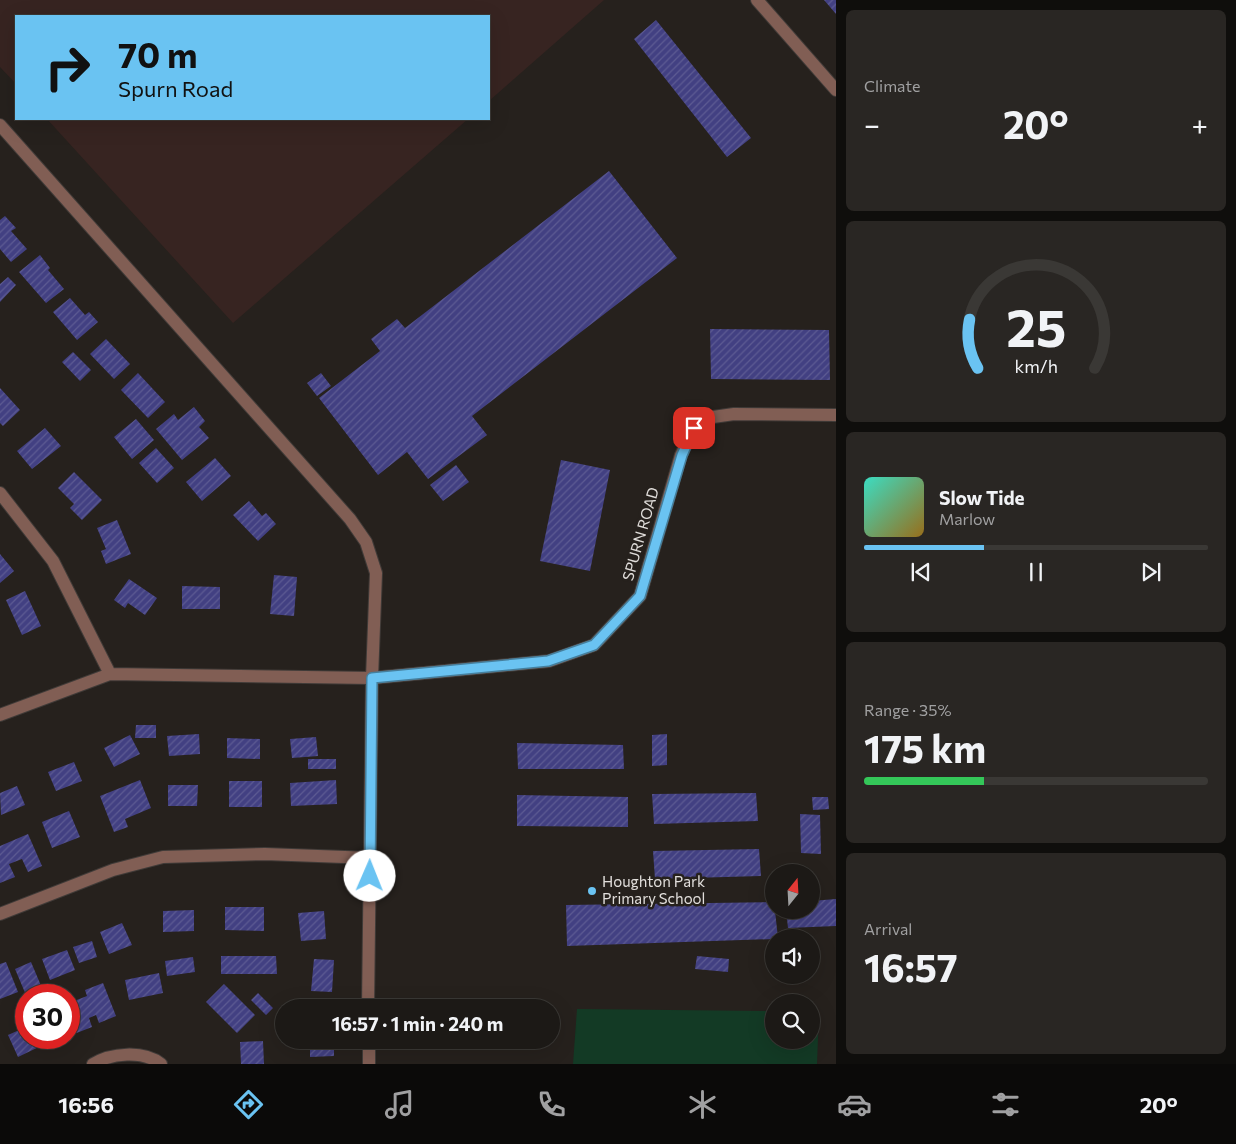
<!DOCTYPE html>
<html lang="en">
<head>
<meta charset="utf-8">
<style>
  :root { --surface:#1c1916; --page:#292623; --text:#f1f3f6; --muted:#a0a0a1; --line:#3a3835; --accent:#6ac3f2 }
  body { margin:0; font-family:Commissioner,sans-serif; background:var(--page); color:var(--text); height:100vh; display:flex; flex-direction:column; font-size:19px; white-space:nowrap }
  * { box-sizing:border-box; margin:0 }
  p { font-size:16px; color:var(--muted) }
  .icon { flex:none; width:28px; height:28px; fill:none; stroke:currentColor; stroke-width:2; stroke-linecap:round; stroke-linejoin:round }
  .map { position:relative; flex:1; overflow:hidden }
  .panel { display:flex; flex-direction:column; gap:10px; padding:10px; background:#0f0e0c; width:400px }
  .panel>* { flex:none }
  .top-card { position:absolute; left:15px; top:15px; width:475px; height:105px; border-radius:0px; box-shadow:0 5px 20px #0002,0 0 0 1px var(--line); background:#6ac3f2; color:#111; overflow:hidden }
  .needle { width:32px; rotate:18deg }
  .fabs { position:absolute; left:765px; top:864px; display:grid; gap:10px }
  .fabs a { display:grid; place-items:center; width:55px; height:55px; border-radius:50%; background:var(--surface); box-shadow:0 5px 20px #0002,0 0 0 1px var(--line); font-size:25px }
  .speed { position:absolute; left:15px; top:984px; display:flex; gap:10px; font-size:25px; font-weight:700; text-align:center }
  .speed>* { display:grid; place-content:center; width:65px; height:65px; border-radius:50%; background:var(--surface); box-shadow:0 5px 20px #0002,0 0 0 1px var(--line); line-height:1 }
  .speed .limit { border:8px solid #d22; background:#fff; color:#111 }
  .pin { position:absolute; display:grid; place-items:center; width:42px; height:42px; color:#fff; margin:-21px; border-radius:10px; box-shadow:0 2px 8px #0006 }
  .me { position:absolute; width:55px; margin:-28px; rotate:1deg; stroke-linejoin:round; filter:drop-shadow(0 0 4px #0008) }
  .turn { display:flex; align-items:center; gap:18px; height:105px; padding:0 20px; font-size:22px }
  .turn .icon { width:65px; height:65px; stroke-width:2.5 }
  .turn b { display:block; font-size:35px; line-height:42px }
  .big { font-size:38px; font-weight:700; line-height:1.1 }
  .panel .widget { flex:1; display:flex; flex-direction:column; justify-content:center; gap:8px; min-width:0; padding:0 18px; border-radius:8px; background:var(--page) }
  .panel .dial { align-items:center; gap:0 }
  .dial svg { height:130px; overflow:visible; fill:none; stroke:var(--line); stroke-width:7; stroke-linecap:round; text-anchor:middle }
  .dial text { fill:var(--text); stroke:none }
  .song { display:flex; align-items:center; gap:15px }
  .cover { width:60px; height:60px; border-radius:8px; background:linear-gradient(135deg,hsl(170 70% 55%),hsl(40 70% 35%)) }
  .played { height:5px; border-radius:2px; background:linear-gradient(90deg,var(--accent) 35%,var(--line) 35%) }
  .keys { display:flex; justify-content:space-around; direction:ltr }
  .heat { display:flex; justify-content:space-between; align-items:center; font-size:28px; direction:ltr }
  .charge { height:8px; border-radius:4px; background:linear-gradient(90deg,#34c759 35%,var(--line) 0) }
  .trip { position:absolute; left:275px; top:999px; width:285px; height:50px; border-radius:25px; background:var(--surface); box-shadow:0 5px 20px #0002,0 0 0 1px var(--line); font-weight:700; line-height:50px; text-align:center }
  .dock { display:flex; height:80px; justify-content:space-around; align-items:center; background:#0b0a09; color:var(--muted) }
  .dock .icon { width:35px; height:35px }
  .dock .selected { color:var(--accent) }
  .dock b { font-size:22px; color:var(--text) }
  main { display:flex; flex:1; min-height:0 }
  .map>svg:first-child { display:block }
  .industrial { fill:#372421 }
  .pitch { fill:#133a25 }
  .building { fill:url(#building-hatch) }
  .lines { fill:none; stroke-linecap:round; stroke-linejoin:round }
  .minor-casing { stroke:#403b38; stroke-width:14 }
  .minor { stroke:#815e54; stroke-width:12 }
  .route-casing { stroke:#457f9d; stroke-width:12 }
  .route { stroke:#6ac3f2; stroke-width:9 }
  .poi-dot { fill:#6ac3f2; stroke:#26211d; stroke-width:2 }
  .labels { text-anchor:middle; stroke-width:5; stroke-linejoin:round; paint-order:stroke }
  .street-label { font-size:15px; fill:#e1dedb; stroke:#26211d }
  .poi-label { font-size:15px; fill:#e1dedb; stroke:#26211d; text-anchor:start }
</style>
</head>
<body>
<main>
<div class="map">
<svg width="836" height="1064" viewBox="0 0 836 1064">
  <defs>
    <pattern id="building-hatch" width="6" height="6" patternUnits="userSpaceOnUse" patternTransform="scale(1.25)"><rect width="6" height="6" fill="#424082"/><path d="M-1 1l2-2M0 6l6-6M5 7l2-2" fill="none" stroke="#5d5b93"/></pattern>
  </defs>
  <rect width="100%" height="100%" fill="#26211d"/>
  <path class="industrial" d="M0,0H604L489,101V16H16V84L0,67Z
    M47,119H468L233,323Z"/>
  <path class="pitch" d="M577,1009L774,1011V1040H811V1011L819,1012L817,1064H573Z"/>
  <path class="building" d="M824,0H836V14Z
    M656,20L751,138L727,157L634,39Z
    M609,171L677,258L472,416L487,435L428,479L407,452L378,475L319,398L380,351L371,339L397,319L405,328Z
    M5,216L16,228L11,231L27,249L11,262L0,249V220Z
    M40,255L50,268L48,270L64,289L46,303L19,272Z
    M8,277L16,285L0,302V284Z
    M70,298L85,315L89,312L98,322L77,340L53,312Z
    M710,329L829,330L830,380L711,379Z
    M106,339L130,364L114,379L90,354Z
    M73,352L91,370L80,381L62,362Z
    M138,373L165,402L148,418L121,390Z
    M321,373L331,386L317,396L307,383Z
    M0,388L20,410L3,426L0,423Z
    M194,407L205,421L199,427L209,438L182,460L156,429L174,414L178,420Z
    M136,419L154,440L132,459L114,437Z
    M45,428L61,446L32,469L17,451Z
    M156,448L174,468L157,483L139,463Z
    M215,458L231,476L202,501L186,482Z
    M561,460L610,470L590,571L540,561Z
    M456,465L469,482L443,501L430,485Z
    M74,472L102,500L82,520L70,508L74,504L58,488Z
    M249,501L262,516L266,513L276,524L258,541L233,515Z
    M117,520L131,554L106,564L101,551L106,549L97,528Z
    M0,554L14,571L0,583Z
    M274,575L297,577L294,616L270,614Z
    M129,579L157,598L145,615L128,603L125,608L114,600Z
    M182,586L220,587V609H182Z
    M25,591L41,626L22,635L6,600Z
    M136,725H156V738H135Z
    M199,734L200,754L169,756L167,736Z
    M667,734V765L652,766V735Z
    M130,735L140,754L114,767L104,748Z
    M316,737L318,756L292,758L290,739Z
    M227,738L260,739V759L227,758Z
    M517,743L623,745L624,769H518Z
    M308,759H336V769H308Z
    M74,762L82,781L56,791L48,772Z
    M140,780L151,808L125,819L128,827L114,832L100,796Z
    M336,780L337,804L291,806L290,783Z
    M229,781H262V807H229Z
    M168,785H198L197,806H168Z
    M17,786L25,805L1,815L0,793Z
    M756,793L758,821L654,824L652,794Z
    M517,795L628,797V827L517,826Z
    M812,797H828L829,809L813,810Z
    M69,811L80,837L52,848L42,822Z
    M800,814L820,815L821,854L801,853Z
    M28,834L42,866L28,872L22,859L9,864L15,877L0,883V846Z
    M759,849L761,876L655,879L653,851Z
    M836,899V926L788,928L786,910H811V901Z
    M774,902L778,938L774,939L567,946L566,905Z
    M225,907H264V931L225,930Z
    M194,910V931L163,932V911Z
    M324,911L326,939L301,941L298,913Z
    M122,923L132,945L109,954L100,932Z
    M92,941L97,957L79,963L73,947Z
    M67,950L75,970L50,980L42,959Z
    M221,956H276L277,974H221Z
    M697,956L729,959L728,972L695,969Z
    M193,957L195,972L167,976L165,961Z
    M314,959L334,960L332,992L311,991Z
    M6,962L18,992L0,999V964Z
    M31,962L42,988L26,995L15,969Z
    M159,973L163,993L129,1000L125,980Z
    M103,983L116,1016L99,1023L96,1015L89,1018L92,1027L74,1034L69,1022V1003L87,996L85,990Z
    M224,984L255,1015L237,1033L206,1002Z
    M258,993L273,1008L266,1015L251,1000Z
    M26,1027V1038H39L43,1045L18,1057L8,1035Z
    M310,1040H334V1056L310,1057Z
    M263,1041L264,1064H241L240,1042Z"/>
  <g class="lines">
    <defs>
      <path id="minor" d="M757,0L836,90
        M0,125L350,519L366,542L376,573L372,678L368,1008
        M0,493L53,561L110,674
        M0,715L110,674L372,678L549,661L594,645L640,596L681,455L694,428L713,417L734,414L836,415
        M0,914L113,870L163,857L265,854L371,858
        M369,1040V1064
        M93,1064C111,1053 143,1050 161,1064"/>
    </defs>
    <use href="#minor" class="minor-casing"/>
    <use href="#minor" class="minor"/>
  </g>
  <g class="lines">
    <defs>
      <path id="route" d="M370,876L372,678L548,661L594,645L640,596L682,455L694,428"/>
    </defs>
    <use href="#route" class="route-casing"/>
    <use href="#route" class="route"/>
  </g>
  <circle class="poi-dot" cx="592" cy="891" r="5"/>
  <g class="labels">
    <g class="street-label">
      <text transform="translate(641 534) rotate(-74)" y="5">SPURN ROAD</text>
    </g>
    <g class="poi-label">
      <text x="602" y="887">Houghton Park<tspan x="602" dy="17">Primary School</tspan></text>
    </g>
  </g>
</svg>
<div class="fabs">
<a><svg class="needle" viewBox="-14 -14 28 28"><path d="M0-13l5 13h-10z" fill="#e53935"/><path d="M0 13l5-13h-10z" fill="#a0a0a1"/></svg></a>
<a><svg class="icon" aria-label="sound" viewBox="0 0 24 24"><path d="M4 9h4l5-4v14l-5-4H4zM17 9q2 3 0 6"/></svg></a>
<a><svg class="icon" aria-label="search" viewBox="0 0 24 24"><circle cx="10" cy="10" r="6"/><path d="M15 15l6 6"/></svg></a>
</div>
<div class="speed"><div class="limit">30</div></div>
<div class="pin" style="left:694px;top:428px;background:#d93025"><svg class="icon" aria-label="arrive" viewBox="0 0 24 24"><path d="M6 21V4h12l-3 4 3 4H6"/></svg></div>
<svg class="me" style="left:370px;top:876px" viewBox="-20 -20 40 40"><circle r="19" fill="#fff"/><path d="M0-13L10 11 0 6-10 11z" fill="#6ac3f2"/></svg>
<div class="trip">16:57 · 1 min · 240 m</div>
<div class="top-card">
<div class="turn"><svg class="icon" aria-label="right" viewBox="0 0 24 24"><path d="M7 20v-9h11M14 6l5 5-5 5"/></svg><div><b>70 m</b>Spurn Road</div></div>
</div>
</div>
<section class="panel">
<div class="widget"><p>Climate</p>
<div class="heat"><a>−</a><b class="big">20°</b><a>+</a></div>
</div>
<div class="widget dial"><svg viewBox="0 0 100 80">
<path d="M14 69A42 42 0 1 1 86 69"/>
<path d="M14 69A42 42 0 0 1 9 39" stroke="#6ac3f2"/>
<text x="50" y="56" font-size="32" font-weight="700">25</text>
<text x="50" y="72" font-size="11">km/h</text>
</svg></div>
<div class="widget">
<div class="song"><i class="cover"></i><div><b>Slow Tide</b><p>Marlow</p></div></div>
<div class="played"></div>
<div class="keys"><svg class="icon" aria-label="previous" viewBox="0 0 24 24"><path d="M18 5L8 12l10 7zM5 5v14"/></svg><svg class="icon" aria-label="pause" viewBox="0 0 24 24"><path d="M8 5v14M16 5v14"/></svg><svg class="icon" aria-label="next" viewBox="0 0 24 24"><path d="M6 5l10 7-10 7zM19 5v14"/></svg></div>
</div>
<div class="widget"><p>Range · 35%</p><b class="big">175 km</b><div class="charge"></div></div>
<div class="widget"><p>Arrival</p><b class="big">16:57</b></div>
</section>
</main>
<nav class="dock">
<b>16:56</b>
<svg class="icon selected" aria-label="directions" viewBox="0 0 24 24"><path d="M12 3l9 9-9 9-9-9zM9 14v-3h6M13 9l2 2-2 2"/></svg>
<svg class="icon" aria-label="music" viewBox="0 0 24 24"><path d="M9 18V5l10-2v13"/><circle cx="6" cy="18" r="3"/><circle cx="16" cy="16" r="3"/></svg>
<svg class="icon" aria-label="phone" viewBox="0 0 24 24"><path d="M5 4h4l2 5-3 2q2 4 5 5l2-3 5 2v4C11 20 4 13 5 4z"/></svg>
<svg class="icon" aria-label="climate" viewBox="0 0 24 24"><path d="M12 3v18M4 7l16 10M4 17L20 7"/></svg>
<svg class="icon" aria-label="car" viewBox="0 0 24 24"><path d="M5 17H2v-5l4-1 3-4h7l3 4 3 1v5h-3M9 17h6M6 11h13"/><circle cx="7" cy="17" r="2"/><circle cx="17" cy="17" r="2"/></svg>
<svg class="icon" aria-label="filters" viewBox="0 0 24 24"><path d="M4 7h16M4 17h16"/><circle cx="9" cy="7" r="2"/><circle cx="15" cy="17" r="2"/></svg>
<b>20°</b>
</nav>
</body>
</html>
